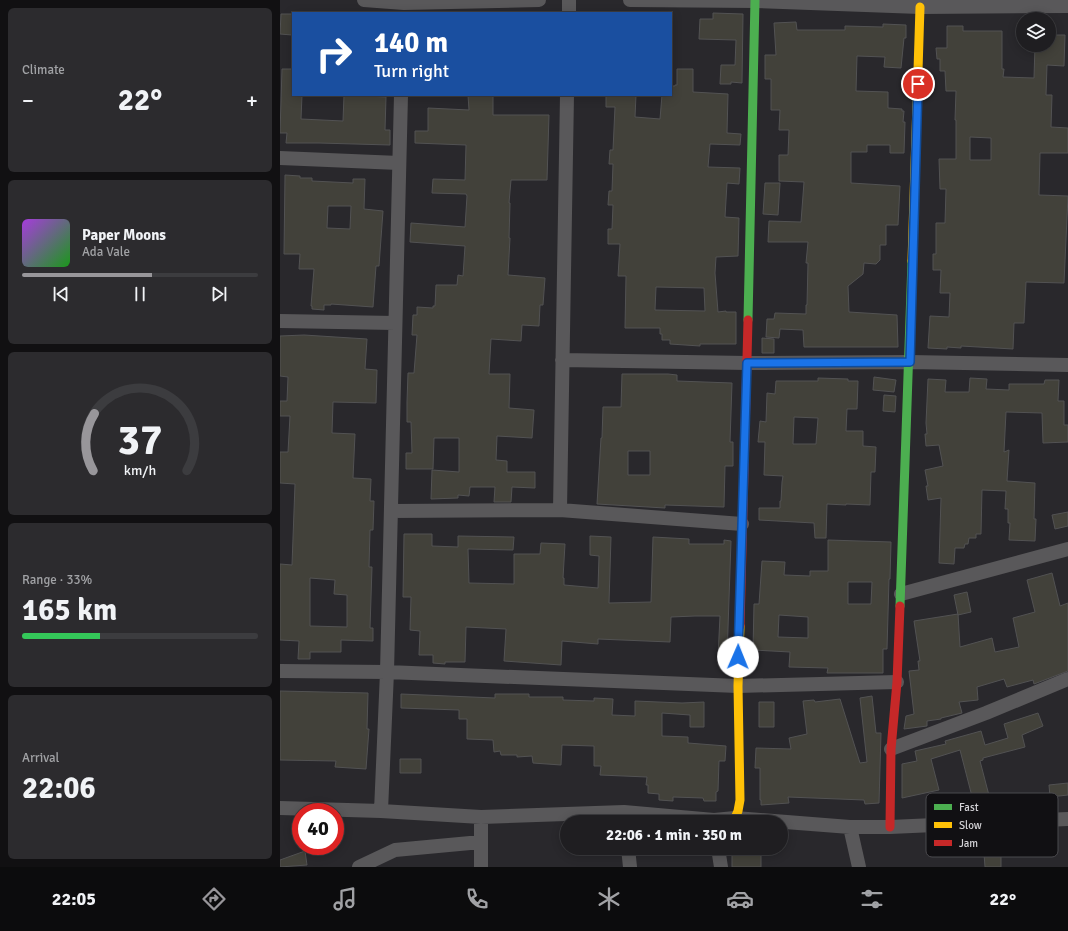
<!DOCTYPE html>
<html lang="en">
<head>
<meta charset="utf-8">
<style>
  :root { --surface:#1f1e21; --page:#2c2b2e; --text:#f1f3f6; --muted:#a1a2a5; --line:#3c3c3f; --accent:#98969a }
  body { margin:0; font-family:Signika,sans-serif; background:var(--page); color:var(--text); height:100vh; display:flex; flex-direction:column; font-size:15px; white-space:nowrap }
  * { box-sizing:border-box; margin:0 }
  p { font-size:13px; color:var(--muted) }
  .icon { flex:none; width:22px; height:22px; fill:none; stroke:currentColor; stroke-width:2; stroke-linecap:round; stroke-linejoin:round }
  .map { position:relative; flex:1; overflow:hidden }
  .sheet { display:flex; flex-direction:column; gap:8px; padding:8px; background:#111012; width:280px }
  .sheet>* { flex:none }
  .top-card { position:absolute; left:12px; top:12px; width:380px; height:84px; border-radius:0px; box-shadow:0 2px 10px #0003,0 0 0 1px var(--line); background:#1a4fa0; color:#fff; overflow:hidden }
  .buttons { position:absolute; left:736px; top:12px; display:grid; gap:8px }
  .buttons a { display:grid; place-items:center; width:40px; height:40px; border-radius:50%; background:var(--surface); box-shadow:0 2px 10px #0003,0 0 0 1px var(--line); font-size:20px }
  .speed { position:absolute; left:12px; top:803px; display:flex; gap:8px; font-size:20px; font-weight:700; text-align:center }
  .speed>* { display:grid; place-content:center; width:52px; height:52px; border-radius:50%; background:var(--surface); box-shadow:0 2px 10px #0003,0 0 0 1px var(--line); line-height:1 }
  .speed .limit { border:6px solid #d22; background:#fff; color:#111 }
  .pin { position:absolute; display:grid; place-items:center; width:34px; height:34px; color:#fff; margin:-17px; border:2px solid #fff; border-radius:50%; box-shadow:0 1px 4px #0007 }
  .me { position:absolute; width:44px; margin:-22px; rotate:1deg; stroke-linejoin:round; filter:drop-shadow(0 0 3px #0008) }
  .turn { display:flex; align-items:center; gap:14px; height:84px; padding:0 16px; font-size:18px }
  .turn .icon { width:52px; height:52px; stroke-width:2.5 }
  .turn b { display:block; font-size:28px; line-height:34px }
  .big { font-size:30px; font-weight:700; line-height:1.1 }
  .sheet .widget { flex:1; display:flex; flex-direction:column; justify-content:center; gap:6px; min-width:0; padding:0 14px; border-radius:6px; background:var(--page) }
  .sheet .dial { align-items:center; gap:0 }
  .dial svg { height:104px; overflow:visible; fill:none; stroke:var(--line); stroke-width:7; stroke-linecap:round; text-anchor:middle }
  .dial text { fill:var(--text); stroke:none }
  .song { display:flex; align-items:center; gap:12px }
  .cover { width:48px; height:48px; border-radius:6px; background:linear-gradient(135deg,hsl(280 70% 55%),hsl(120 70% 35%)) }
  .played { height:4px; border-radius:2px; background:linear-gradient(90deg,var(--accent) 55%,var(--line) 55%) }
  .keys { display:flex; justify-content:space-around; direction:ltr }
  .heat { display:flex; justify-content:space-between; align-items:center; font-size:22px; direction:ltr }
  .charge { height:6px; border-radius:3px; background:linear-gradient(90deg,#34c759 33%,var(--line) 0) }
  .trip { position:absolute; left:280px; top:815px; width:228px; height:40px; border-radius:20px; background:var(--surface); box-shadow:0 2px 10px #0003,0 0 0 1px var(--line); font-weight:700; line-height:40px; text-align:center }
  .menu { display:flex; height:64px; justify-content:space-around; align-items:center; background:#0c0c0d; color:var(--muted) }
  .menu .icon { width:28px; height:28px }
  .menu .selected { color:var(--accent) }
  .menu b { font-size:18px; color:var(--text) }
  main { display:flex; flex:1; min-height:0 }
  .map>svg:first-child { display:block }
  .building { fill:#42413a; stroke:#525253; fill-rule:evenodd }
  .lines { fill:none; stroke-linecap:round; stroke-linejoin:round }
  .street { stroke:#59585a; stroke-width:14 }
  .fast { stroke:#4caf50; stroke-width:9 }
  .slow { stroke:#ffc107; stroke-width:9 }
  .jam { stroke:#c62828; stroke-width:9 }
  .route-casing { stroke:#114b97; stroke-width:10 }
  .route { stroke:#1a73e8; stroke-width:7 }
  .key { fill:#111013; stroke:#4b4a4e; stroke-width:1 }
  .key-label { font-size:11px; fill:#d3d2d6 }
</style>
</head>
<body>
<main>
<section class="sheet">
<div class="widget"><p>Climate</p>
<div class="heat"><a>−</a><b class="big">22°</b><a>+</a></div>
</div>
<div class="widget">
<div class="song"><i class="cover"></i><div><b>Paper Moons</b><p>Ada Vale</p></div></div>
<div class="played"></div>
<div class="keys"><svg class="icon" aria-label="previous" viewBox="0 0 24 24"><path d="M18 5L8 12l10 7zM5 5v14"/></svg><svg class="icon" aria-label="pause" viewBox="0 0 24 24"><path d="M8 5v14M16 5v14"/></svg><svg class="icon" aria-label="next" viewBox="0 0 24 24"><path d="M6 5l10 7-10 7zM19 5v14"/></svg></div>
</div>
<div class="widget dial"><svg viewBox="0 0 100 80">
<path d="M14 69A42 42 0 1 1 86 69"/>
<path d="M14 69A42 42 0 0 1 15 25" stroke="#98969a"/>
<text x="50" y="56" font-size="32" font-weight="700">37</text>
<text x="50" y="72" font-size="11">km/h</text>
</svg></div>
<div class="widget"><p>Range · 33%</p><b class="big">165 km</b><div class="charge"></div></div>
<div class="widget"><p>Arrival</p><b class="big">22:06</b></div>
</section>
<div class="map">
<svg width="788" height="867" viewBox="0 0 788 867">
  <rect width="100%" height="100%" fill="#29282c"/>
  <path class="building" d="M433,13L463,14L462,83L451,82V84H440L441,65H455L456,40L419,39L420,19H433Z
    M1,14H13L12,35L0,34Z
    M516,22L517,30H565V26L603,27V24L626,25V38H624L621,68L604,67L605,57L577,56L576,91L608,92V108L622,109V111H624L623,122H625L624,153H610V145H587V152H571V183L620,186L618,225H606V245H600V260L596,264L584,263L583,274L568,286L569,312L617,315L618,347H524L523,330L500,329L499,338L486,337L487,319H494L495,313L526,314V305H527L528,263H526L528,242H488L489,221L521,222L524,182L499,181V155H508L509,130H499L500,110H491V79H485V55H496L494,23Z
    M667,26H683V31H722V69H724L723,77L754,78L755,45H769V35H785L784,66L767,65L766,95H772L771,127L788,128V153H760L759,195L788,196L784,283L746,282L744,323H734L733,349L681,346V348L667,347V349L648,348L650,316L669,317L670,293H660L661,270H653V254H656V223H665L666,189H660L659,159H676V120H675L676,91H666L665,71H660V59H657L656,48H667ZM690,137L711,138V160H690Z
    M2,69H13V95H22L21,119L63,121L64,95L106,97L105,130H110V145L39,143H6L7,133H0Z
    M397,69H413V92L448,94L447,133L461,134L460,145L430,144L428,167L460,168L459,184L447,183L445,217L459,218L458,256L436,257L435,273L438,312L446,311V312H456V344H420V346L390,344V340H382V334H380V328H345L346,276H338L340,244H328V229H332L333,205H328L329,191H332L333,164H329L330,150H333L335,107H326V95H356L355,117L380,119L382,95H391V86H395V85H397ZM376,287L424,288L425,311L375,310Z
    M188,95H213V115H269L267,180H231L229,203H230L229,238H230L228,275L265,278L263,305H260L259,326L242,325L241,341L211,339L209,374H230L229,408L254,410L252,438L217,436L216,460L227,461V472H255V488L232,487L231,502H214L215,487H190L189,496L178,495V498L151,499L152,470L179,472V438H154L153,469H126V453H132L131,422H127V402L128,373H134L137,335H132L133,315H137V307L153,308V306H155L156,285H177L178,275L183,276L185,246L130,242L131,223L185,227L187,196L186,194L152,193L153,179L185,180L186,145L135,143V131H148V108L189,110Z
    M5,175L20,176V178H32V181L73,183V179H85L84,209L103,211L99,266H96L93,307L51,304V305H44V310L32,309V306H31L34,269H19L20,254H4ZM48,206H71L70,229L47,228Z
    M485,183H500L498,215L483,214Z
    M24,335L87,339L85,369L97,370L96,403L53,402L52,433L75,434L73,478L91,479L90,501H94L93,530H90L89,567H92L90,628H93V641L61,640V652H30V659H18L19,641L0,640V564L12,565L15,484L0,483V452H8L10,416H0V401H7L8,377L0,376V336ZM30,578L55,580L54,594L67,595V627L30,626Z
    M482,338L494,339V353H482Z
    M342,374H388L397,375V381L452,383L450,442H453V466H445L444,507L385,505V508L317,504L321,438H322L323,407H341ZM348,451H370V475H348Z
    M594,377L616,380L614,392L593,390Z
    M538,378L568,379V381H578L577,409H567L566,431H583V446L596,447L595,472H591L590,505L566,504V505L547,504L546,538H535L534,523L479,520V508H500V501H501L502,482L503,476L484,475L485,442H478L480,421L486,422L487,393L495,394L496,381H538ZM514,417L538,418L536,444H513Z
    M690,378L707,379L706,389L729,390V384H764L765,380H779L778,401H784V425H788V442L763,443L762,413L726,412L724,452L729,450L727,481L755,483L754,519H756L755,541L729,540L730,523H728V509H725L726,491L702,490L701,534H696V538H689L688,544H685L684,548H675L674,564L659,563L661,498L648,500L646,486H648L645,470L663,466L659,445L646,446L645,434H647L646,423L648,379L666,380L665,392H689Z
    M604,395L616,396L615,412L603,411Z
    M788,512V526L775,529L772,515Z
    M124,534H152V546L178,547V536L234,537L233,550L188,549L189,583L234,584V554H260L261,543L285,544L283,578H284V585L318,588L319,556L310,555V536L331,537L329,603L371,602L373,537L409,539V544H444V540L451,541L447,657H438L440,616H415L391,617L390,642L318,639V644L282,641L281,665L224,661L226,629L186,627L185,662H165V664L153,663V655H139L140,631L130,630L131,597H123Z
    M548,540L611,542L610,579H609L607,649H603V673H547L548,668L509,667L510,652L473,650L474,604H479L482,561L505,562L504,575L530,576V571H548ZM568,582H592L591,604H568ZM499,615L528,617V638L498,637Z
    M772,573L780,606L788,603V671L754,684L753,680L727,687L724,679L697,687L698,700L679,702L682,713L661,718V719L647,721V726L624,729L626,716L634,714L629,671L639,670L638,661H640L634,621L678,614L680,647L712,638L715,652L739,647L733,618L755,612L747,580Z
    M687,592L691,612L678,615L674,595Z
    M0,691L88,693L87,729H89L86,769L55,767L56,761L0,760Z
    M121,694L215,698V694H249V697H283V700L314,701V698L333,699L332,715L355,716V701L402,703L424,702V727H410V715L382,713V736L408,737V743L446,746L445,761H439L438,791L436,792V801H424L423,798L393,797V801L379,800V794L368,793V785H366L367,777L320,775L321,766H314V746L282,745L281,765L253,763L252,756L237,757V755H221L220,751L214,752L213,740L187,739V719H179V710L121,708Z
    M592,696L596,733H601L599,803L585,804L584,800L508,797L509,803L481,805V800H480V768H475L476,748L511,749L509,738L527,734L523,701L534,700L535,702L560,699L580,763L587,762L580,698Z
    M479,702H494V727H479Z
    M758,713L763,726L742,735L745,747L703,758V760L700,761L711,803L695,808L680,750L651,759L659,790L622,798V764L637,761L635,751L666,744L665,741L701,731L705,745L728,738L724,724Z
    M120,759H141V773H120Z
    M788,783V795L770,797L769,785Z
    M452,848H481V867H452Z
    M25,851L27,865L0,867V860Z
    M704,854H721V867H705Z"/>
  <g class="lines">
    <path class="street" d="M84,0L124,3L259,0
      M350,0L475,1L640,7L788,6
      M289,13V0
      M0,158L119,163
      M0,321L115,323
      M282,360L467,363L630,362L788,365
      M280,510L287,95
      M111,511L280,510L462,524
      M621,594L788,549
      M0,671L107,672L458,686L617,682
      M611,749L706,713L788,679
      M0,808L101,811L201,817L344,812L434,820L455,818L570,827H610L788,819
      M101,811L107,672L121,95
      M570,827L579,867
      M348,848L350,867
      M438,848L441,867
      M79,867L115,850L201,842
      M201,867V817"/>
    <path class="fast" d="M468,320L475,0
      M620,606L632,261"/>
    <path class="slow" d="M632,261L640,7
      M455,818L458,811L460,800L458,686L460,626"/>
    <path class="jam" d="M460,626L468,320
      M610,827L611,749L617,682L620,606"/>
  </g>
  <g class="lines">
    <defs>
      <path id="route" d="M458,657L467,363L630,362L638,84"/>
    </defs>
    <use href="#route" class="route-casing"/>
    <use href="#route" class="route"/>
  </g>
  <rect x="646" y="793" width="132" height="64" rx="6" class="key"/>
  <rect x="654" y="804" width="18" height="6" fill="#4caf50"/>
  <rect x="654" y="822" width="18" height="6" fill="#ffc107"/>
  <rect x="654" y="840" width="18" height="6" fill="#c62828"/>
  <g class="key-label">
    <text x="679" y="811">Fast</text>
    <text x="679" y="829">Slow</text>
    <text x="679" y="847">Jam</text>
  </g>
</svg>
<div class="buttons">
<a><svg class="icon" aria-label="layers" viewBox="0 0 24 24"><path d="M12 4l9 5-9 5-9-5zM3 14l9 5 9-5"/></svg></a>
</div>
<div class="speed"><div class="limit">40</div></div>
<div class="pin" style="left:638px;top:84px;background:#d93025"><svg class="icon" aria-label="arrive" viewBox="0 0 24 24"><path d="M6 21V4h12l-3 4 3 4H6"/></svg></div>
<svg class="me" style="left:458px;top:657px" viewBox="-20 -20 40 40"><circle r="19" fill="#fff"/><path d="M0-13L10 11 0 6-10 11z" fill="#1a73e8"/></svg>
<div class="trip">22:06 · 1 min · 350 m</div>
<div class="top-card">
<div class="turn"><svg class="icon" aria-label="right" viewBox="0 0 24 24"><path d="M7 20v-9h11M14 6l5 5-5 5"/></svg><div><b>140 m</b>Turn right</div></div>
</div>
</div>
</main>
<nav class="menu">
<b>22:05</b>
<svg class="icon selected" aria-label="directions" viewBox="0 0 24 24"><path d="M12 3l9 9-9 9-9-9zM9 14v-3h6M13 9l2 2-2 2"/></svg>
<svg class="icon" aria-label="music" viewBox="0 0 24 24"><path d="M9 18V5l10-2v13"/><circle cx="6" cy="18" r="3"/><circle cx="16" cy="16" r="3"/></svg>
<svg class="icon" aria-label="phone" viewBox="0 0 24 24"><path d="M5 4h4l2 5-3 2q2 4 5 5l2-3 5 2v4C11 20 4 13 5 4z"/></svg>
<svg class="icon" aria-label="climate" viewBox="0 0 24 24"><path d="M12 3v18M4 7l16 10M4 17L20 7"/></svg>
<svg class="icon" aria-label="car" viewBox="0 0 24 24"><path d="M5 17H2v-5l4-1 3-4h7l3 4 3 1v5h-3M9 17h6M6 11h13"/><circle cx="7" cy="17" r="2"/><circle cx="17" cy="17" r="2"/></svg>
<svg class="icon" aria-label="filters" viewBox="0 0 24 24"><path d="M4 7h16M4 17h16"/><circle cx="9" cy="7" r="2"/><circle cx="15" cy="17" r="2"/></svg>
<b>22°</b>
</nav>
</body>
</html>
